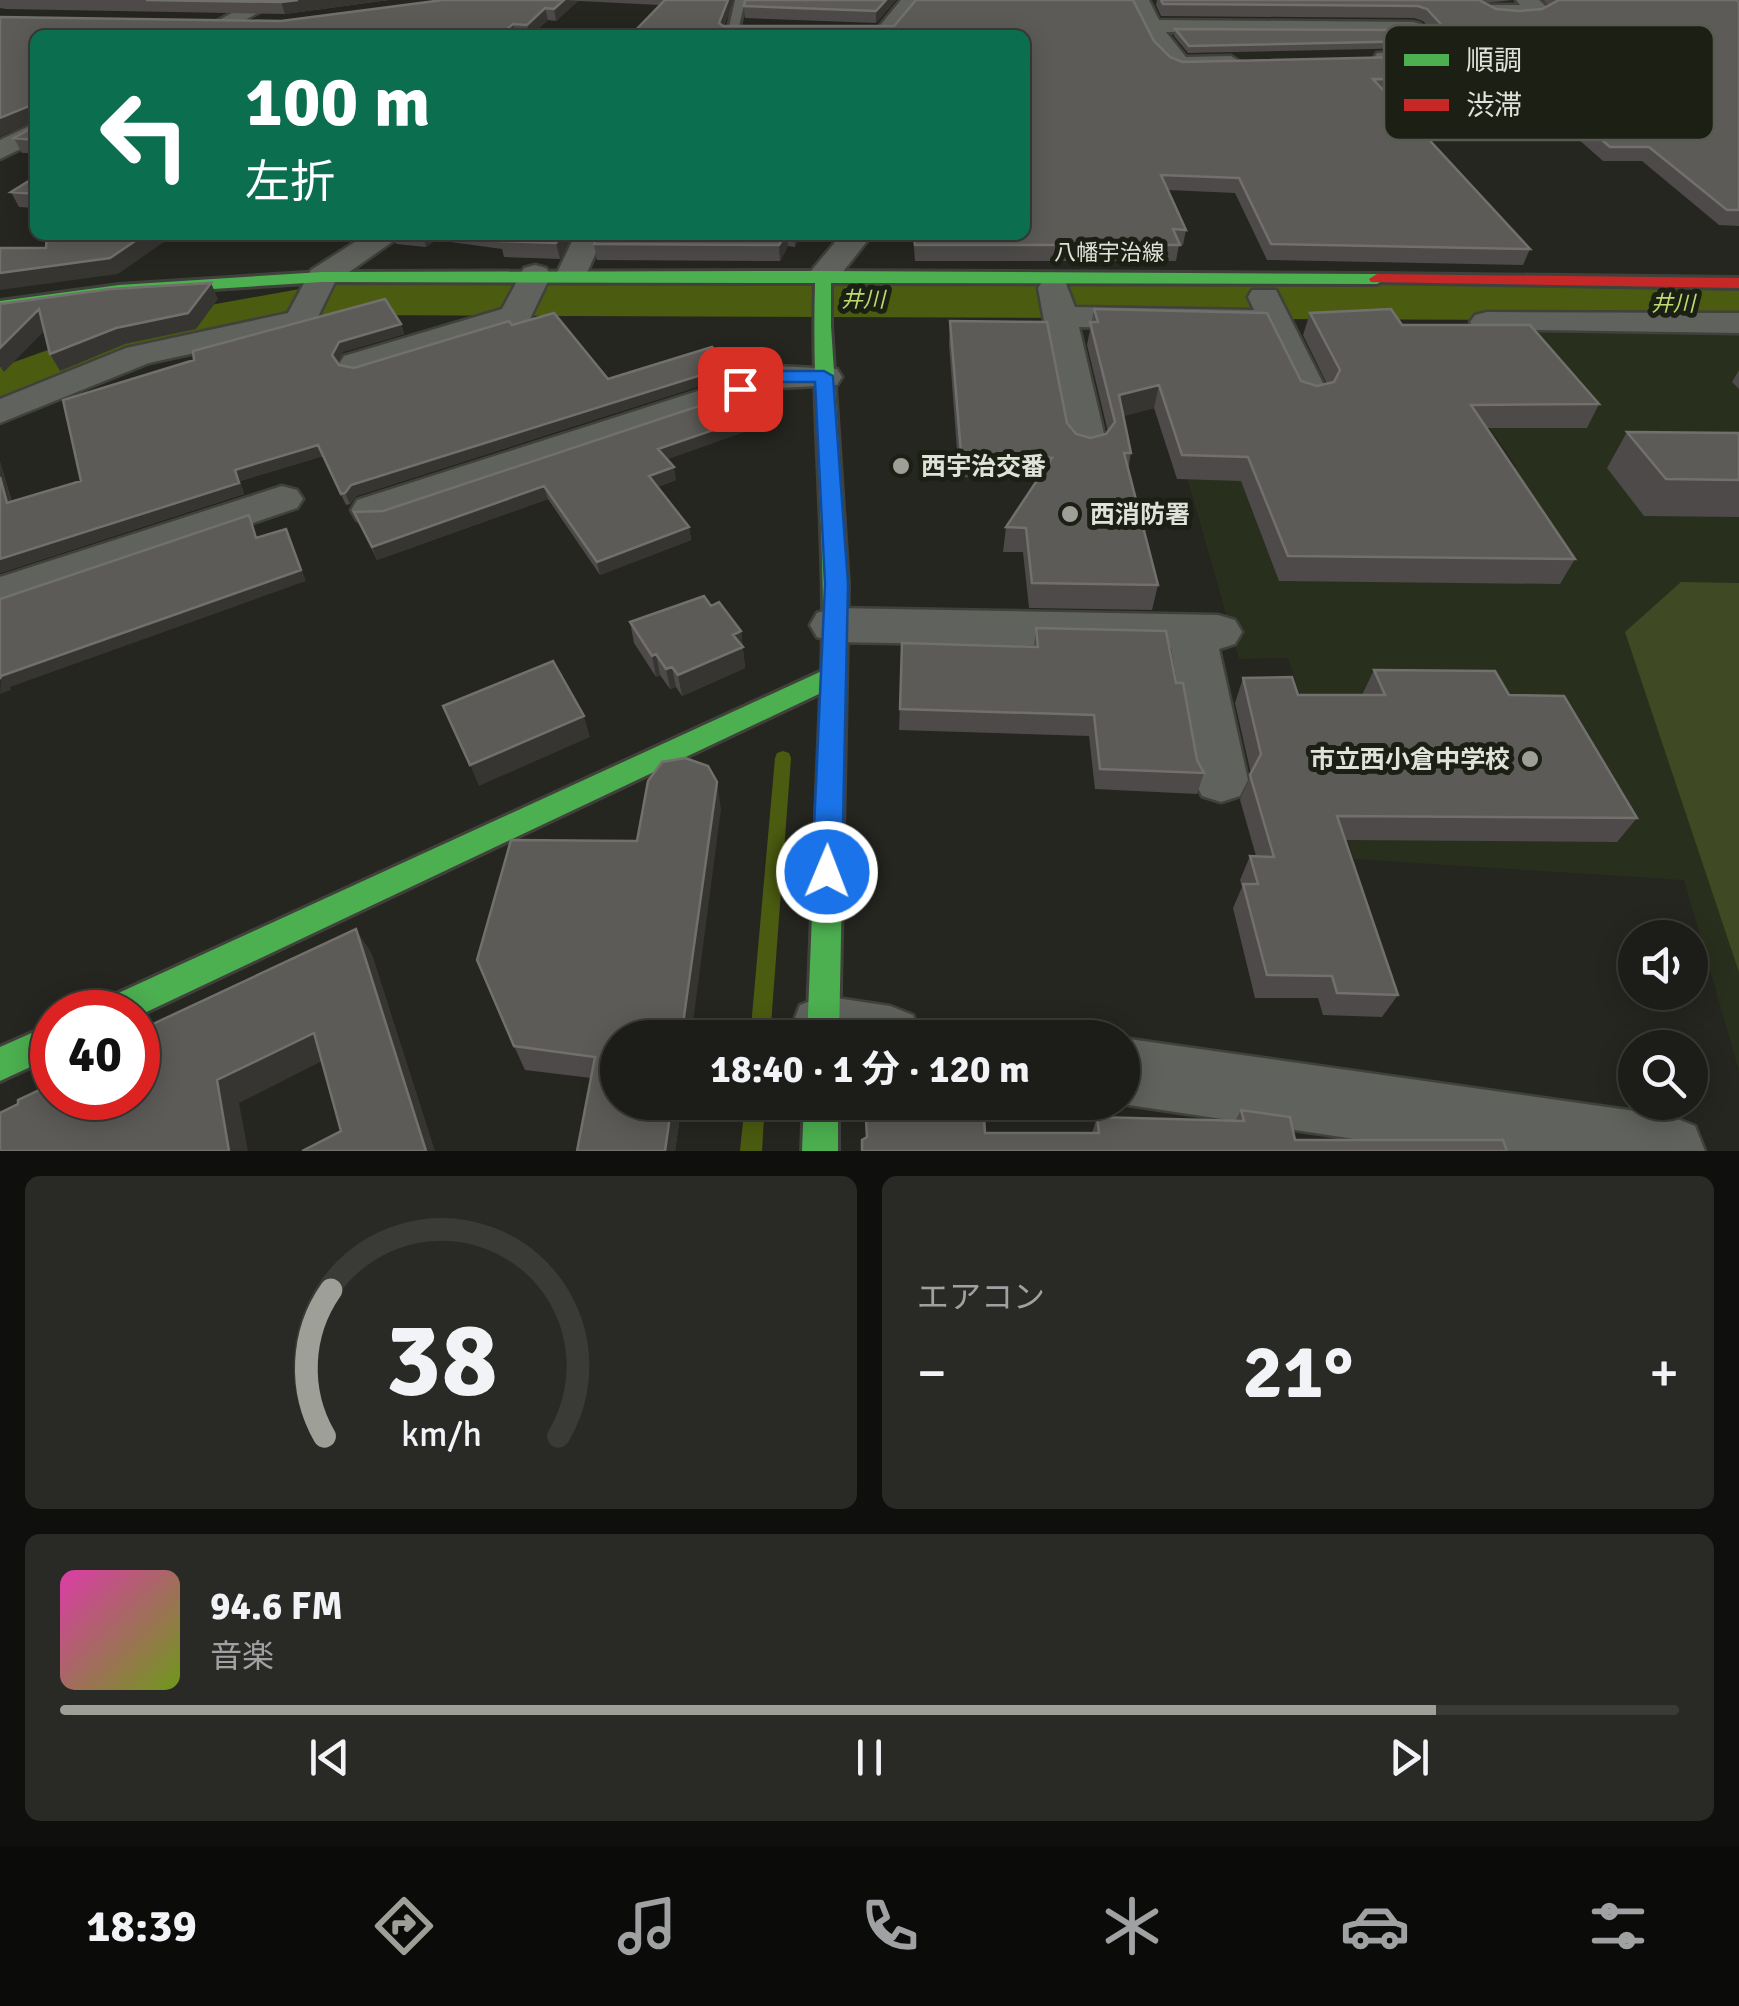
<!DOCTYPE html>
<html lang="ja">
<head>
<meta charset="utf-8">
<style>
  :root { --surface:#1c1c18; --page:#292925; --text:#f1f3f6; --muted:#a0a1a2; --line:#3a3a37; --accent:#9ea098 }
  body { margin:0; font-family:Signika,"Noto Sans JP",sans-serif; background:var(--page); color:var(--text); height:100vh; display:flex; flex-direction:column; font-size:38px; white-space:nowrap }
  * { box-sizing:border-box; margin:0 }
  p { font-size:32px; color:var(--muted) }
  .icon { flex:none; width:55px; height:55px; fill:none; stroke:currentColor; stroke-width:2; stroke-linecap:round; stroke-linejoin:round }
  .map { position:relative; height:1151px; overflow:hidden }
  .details { display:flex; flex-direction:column; gap:25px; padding:25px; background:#0f0f0d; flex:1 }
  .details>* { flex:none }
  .top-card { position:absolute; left:30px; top:30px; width:1000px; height:210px; border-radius:15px; box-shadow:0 5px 25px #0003,0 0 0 2px var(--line); background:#0b6e4f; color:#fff; overflow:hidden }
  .tools { position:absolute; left:1618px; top:920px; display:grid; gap:20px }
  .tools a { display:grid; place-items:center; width:90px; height:90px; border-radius:50%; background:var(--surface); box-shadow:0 5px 25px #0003,0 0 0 2px var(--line); font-size:50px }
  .speed { position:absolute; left:30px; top:990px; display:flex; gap:20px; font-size:50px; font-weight:700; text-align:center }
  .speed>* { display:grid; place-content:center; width:130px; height:130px; border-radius:50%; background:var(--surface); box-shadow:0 5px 25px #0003,0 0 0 2px var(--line); line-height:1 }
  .speed .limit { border:15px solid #d22; background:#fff; color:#111 }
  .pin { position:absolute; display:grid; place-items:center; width:85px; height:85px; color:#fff; margin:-42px; border-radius:20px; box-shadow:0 5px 15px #0006 }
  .me { position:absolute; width:110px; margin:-55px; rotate:1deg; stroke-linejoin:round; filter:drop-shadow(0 0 8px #0008) }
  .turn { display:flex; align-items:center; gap:35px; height:210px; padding:0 50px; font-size:45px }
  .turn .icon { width:130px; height:130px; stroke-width:2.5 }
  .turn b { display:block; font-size:70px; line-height:85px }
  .big { font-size:75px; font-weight:700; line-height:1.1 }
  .details .widget { flex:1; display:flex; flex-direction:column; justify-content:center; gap:15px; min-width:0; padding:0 35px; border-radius:15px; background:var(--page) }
  .details .dial { align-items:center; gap:0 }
  .dial svg { height:260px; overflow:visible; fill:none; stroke:var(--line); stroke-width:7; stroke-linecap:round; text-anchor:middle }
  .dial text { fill:var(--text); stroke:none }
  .song { display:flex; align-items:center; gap:30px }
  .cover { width:120px; height:120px; border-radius:15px; background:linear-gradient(135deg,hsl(320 70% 55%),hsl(80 70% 35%)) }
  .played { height:10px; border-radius:5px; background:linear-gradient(90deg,var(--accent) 85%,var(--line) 85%) }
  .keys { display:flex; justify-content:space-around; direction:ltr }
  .heat { display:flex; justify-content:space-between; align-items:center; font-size:55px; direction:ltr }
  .details .tiles { flex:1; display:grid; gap:25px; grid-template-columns:1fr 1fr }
  .widget:last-child { grid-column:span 2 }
  .trip { position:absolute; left:600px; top:1020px; width:540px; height:100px; border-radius:50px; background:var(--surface); box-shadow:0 5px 25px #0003,0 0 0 2px var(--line); font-weight:700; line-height:100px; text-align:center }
  .tab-bar { display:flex; height:160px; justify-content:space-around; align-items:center; background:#0b0b0a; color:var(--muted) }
  .tab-bar .icon { width:70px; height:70px }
  .tab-bar .active { color:var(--accent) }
  .tab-bar b { font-size:45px; color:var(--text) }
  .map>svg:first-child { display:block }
  .built { fill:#292f1d }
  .green { fill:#3f4923 }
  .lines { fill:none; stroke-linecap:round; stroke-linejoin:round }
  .stream { fill:#4b5b10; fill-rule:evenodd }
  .river { fill:#4b5b10; fill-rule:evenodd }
  .lane-casing { stroke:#40413b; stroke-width:6 }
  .street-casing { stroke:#40413b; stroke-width:5 }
  .fast-casing { stroke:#40413b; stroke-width:6 }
  .jam-casing { stroke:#40413b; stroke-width:6 }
  .lane { fill:#60625d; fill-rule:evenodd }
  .street { fill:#60625d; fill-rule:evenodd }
  .fast { fill:#4caf50; fill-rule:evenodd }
  .jam { fill:#c62828; fill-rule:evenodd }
  .wall { fill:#4d4a49 }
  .shaded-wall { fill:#363532 }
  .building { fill:#5d5b58; stroke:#71706c; stroke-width:2.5 }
  .route { fill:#1a73e8; stroke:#114b97; stroke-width:2.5 }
  .poi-dot { fill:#9ea098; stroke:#1c2014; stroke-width:4 }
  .labels { text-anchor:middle; stroke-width:10; stroke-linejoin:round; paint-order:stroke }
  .far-street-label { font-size:22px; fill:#dfe2d9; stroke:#1c2014 }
  .far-water-label { font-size:22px; font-style:italic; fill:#bed971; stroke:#1c2014 }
  .poi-label { font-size:25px; font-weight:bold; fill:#dfe2d9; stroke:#1c2014; text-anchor:start }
  .key { fill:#1c2014; stroke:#565a4f; stroke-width:2.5 }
  .key-label { font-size:28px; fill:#dfe2d9 }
</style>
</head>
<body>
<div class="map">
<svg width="1739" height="1151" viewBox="0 0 1739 1151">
  <rect width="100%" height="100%" fill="#252620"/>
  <path class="built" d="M1422,327L1739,331V1071L1684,880L1354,859L1288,658L1239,659L1182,460L1516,467Z"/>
  <path class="green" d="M1681,582L1739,583V972L1625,632Z"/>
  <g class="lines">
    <path class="stream" d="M783,751L789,753L791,758L770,1038H750L775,758L777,753Z
      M745,1102H765L762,1151H740Z"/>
    <path class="river" d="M355,279L1739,285V321L355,315L154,353L0,410V367L138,318Z"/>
    <defs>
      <path id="lane" d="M735,0H745L739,27L734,30L729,27Z"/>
      <path id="street" d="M256,0H281L218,35H191Z
        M901,0H922L894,35H872Z
        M1129,0H1149L1159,20L1413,22L1420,24L1453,58L1442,65L1377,63L1374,58L1377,53L1423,51L1407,34L1166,32L1186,57L1231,56L1242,63L1231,70L1180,71C1153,63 1141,24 1129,0Z
        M1516,0H1539L1551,11C1538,22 1491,22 1478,11L1488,5H1520Z
        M35,123V142L0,159V140Z
        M366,235H402L335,282L313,327L149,363L0,423V399L126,348L288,313L311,270Z
        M616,235L598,248L583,282H561L556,275L574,237Z
        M841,235H872L834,283H812L807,276Z
        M535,265L546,268L551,275L528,323L357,375L344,372L339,364L344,356L502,309L524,268Z
        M1054,278L1065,281L1075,307L1254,310L1248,297L1252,290H1276L1329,395L1323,403L1310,406L1297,403L1263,331L1079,327L1107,446L1101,454L1087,458L1073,454L1067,446L1038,288L1043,281Z
        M1487,312L1739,313V333L1475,329L1470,322L1475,315Z
        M776,366L837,369L842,377L837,385L779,388L387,520L372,523L357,520L351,510L357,500Z
        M282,486L297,490L303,499L297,508L0,609V577Z
        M834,608L1218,615L1235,620L1242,632L1235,644L1219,649L1248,780L1240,796L1221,802L1202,796L1194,780L1171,648L834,642L817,637L810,625L817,613Z
        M823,996L890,1006L913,1015L922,1038H795L791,1028L800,1005Z
        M1122,1038L1670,1116L1695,1126L1705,1151H1434L1122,1104L1117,1102H1122Z"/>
      <path id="fast" d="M823,271L1377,274L1385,279L1377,284L831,283V326L848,584L839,1038H807L821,693L138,1016V1012H96L101,1001L822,671C827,541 811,412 815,283L322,282L119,295L0,311V301L119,285L322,272Z
        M52,1024V1057L0,1081V1047Z
        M804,1102H838V1151H802Z"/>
      <path id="jam" d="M1377,274L1739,278V288L1371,282L1369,279Z"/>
    </defs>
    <use href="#lane" class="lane-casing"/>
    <use href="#street" class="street-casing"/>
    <use href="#fast" class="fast-casing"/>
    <use href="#jam" class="jam-casing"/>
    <use href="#lane" class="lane"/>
    <use href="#street" class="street"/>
    <use href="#fast" class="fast"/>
    <use href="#jam" class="jam"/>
  </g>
  <path class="wall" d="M0,0H389L285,14L6,9L0,8Z
    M443,0H734L724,26H894L916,0H1133L1154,41L1170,57L1182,62L1446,56L1451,52L1423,21L1414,18L1161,16L1156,5L1157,0H1513L1485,3L1496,9L1519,11L1542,9L1548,5L1543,0H1736L1739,2V226L1719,225L1642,161H1603L1527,94L1386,93L1530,249L1523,265L1267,260L1235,193L1168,190L1186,230L1183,245H1179L1176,261H915L913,235H1025V35H631L660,5L578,1L556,21L548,20L531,35H35V153H22L14,138L31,128V122L0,136V17L281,21Z
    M896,0L876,23L745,18L744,6Z
    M1175,29L1418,41L1415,48L1188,53L1174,36Z
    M35,177V208L19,207L11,192Z
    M315,235H360L352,239Z
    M393,235H573L560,259L504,257L502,249L436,240L426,247L396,244Z
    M598,235H800L795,247L788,246L780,261L597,260L594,244Z
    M1094,309L1317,386L1327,384L1303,335L1310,313L1402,325L1599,404L1587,428H1486L1575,559L1560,584L1279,581L1241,481L1177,479L1154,408L1123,416L1131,453L1128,470L1158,585L1152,610L1029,608L1023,552H1003L1006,527L1037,481L959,477L949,344L950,321L1067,423L1076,434L1090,438L1106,434L1108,432L1087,345Z
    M401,324L404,334L343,352L337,363L339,365L354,368L512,325L608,379L730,366L731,376L356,496L350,504L346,505L323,456L240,481L244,494L0,573V462L12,502L81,481Z
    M1739,370V389L1732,382Z
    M774,409L775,421L667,459L676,480L657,487L689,527L691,540L600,575L548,499L377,560L354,512L383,511Z
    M1627,432L1739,433V517L1644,516L1607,468Z
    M711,606L741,631L745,668L682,696L676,687L670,689L660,675L656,677L634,643L630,622Z
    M1036,628L1176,683L1197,760L1204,773L1197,794L1095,789L1089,736L899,730L902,643L1034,647Z
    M1374,670L1509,695L1637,818L1617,842L1346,840L1398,995L1382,1017L1323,1015L1318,998H1255L1233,908L1242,887L1240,880L1250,856H1256L1240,800L1251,774L1235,703L1243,678L1298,695H1362Z
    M721,809L618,1102H682L675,1151H577L591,1078L525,1070L514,1046L637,841Z
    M1241,1110L1295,1140L985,1133H1092L1097,1117L1235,1121Z"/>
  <path class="shaded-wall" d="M298,0H389L285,14L281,2Z
    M564,0L578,1L556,21L554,9Z
    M728,0H734L720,35L719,23Z
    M886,0H896L876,23V11Z
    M545,8L548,20L531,35H529L527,25Z
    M513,24L515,35H500Z
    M29,106L35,120L0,136V118Z
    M144,235H174L118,274L0,290V273Z
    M423,235H435L436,240L426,247Z
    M561,235H573L560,259L556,243Z
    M785,235H787L788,246L780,261L779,245Z
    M794,235H800L795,247Z
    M211,283L218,299L196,329L125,344L60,371L50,354Z
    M39,309L49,326L4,372L0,366V348Z
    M401,324L404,334L343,352L336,366L332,355L339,342Z
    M730,366L731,376L356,496L350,504L345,493L351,485Z
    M1159,385L1154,408L1115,418L1119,395Z
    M774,409L775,421L660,462L658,449Z
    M318,445L323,456L240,481L244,494L0,573V559L235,470Z
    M0,462L15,514L7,503L0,477Z
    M674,467L676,480L651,489L649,476Z
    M544,486L548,499L377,560L372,547Z
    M689,527L691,540L600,575L597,562Z
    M286,529L306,581L10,687L11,690L0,694L1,676Z
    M741,631L745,668L682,696L678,675L733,635Z
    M656,654L660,675L656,677L652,656Z
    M672,667L676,687L670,689L666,669Z
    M584,716L590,737L479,786L470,765Z
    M717,782L721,809L691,1038H681Z
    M356,929L372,954L435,1151H426Z
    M314,1033L332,1056L239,1103L248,1151H229L217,1080Z
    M672,1102H682L675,1151H665Z"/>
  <path class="building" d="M146,0H298L281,2Z
    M443,0H564L554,9L545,8L527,25L513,24L500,35L408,31L403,35H35V140L14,138L31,128L29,106L0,118V17L281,21Z
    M665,0H728L719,23L723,26H894L916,0H1133L1154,41L1170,57L1182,62L1446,56L1461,46L1427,9L1418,6L1163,4L1161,0H1479L1496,9L1519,11L1542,9L1559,0H1736L1739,2V210H1727L1649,147H1610L1532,80L1373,79L1530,249L1271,244L1239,178L1161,175L1186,230L1173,229L1180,245H915L914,235H1025V35H631Z
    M745,0H886L876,11L744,6Z
    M1175,29L1408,30L1418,41L1189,46Z
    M35,177V194L11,192Z
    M47,235H144L110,258L0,273V248H46Z
    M504,235H561L556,243L500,241Z
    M598,235H785L779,245L594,244Z
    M211,283L188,313L116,328L50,354L39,309L0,348V304L111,289Z
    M385,299L401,324L339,342L332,355L339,365L354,368L509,321L512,325L554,313L608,379L712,347L730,366L351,485L345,493L341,494L318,445L235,470L239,483L0,559V477L7,503L81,481L63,400L194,360L193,351Z
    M1094,309L1267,313L1301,381L1317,386L1334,382L1340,370L1310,313L1391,309L1402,325H1530L1599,404L1471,405L1575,559L1288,556L1248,457L1182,455L1159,385L1119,395L1131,453H1124L1158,585L1032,583L1026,528L1006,527L1052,458L961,453L950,321L1047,322L1067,423L1076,434L1090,438L1106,434L1115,422L1090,322H1098Z
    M753,388L774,409L658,449L674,467L649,476L689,527L597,562L544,486L372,547L354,512L383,511Z
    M1627,432L1739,433V480L1666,479Z
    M249,515L256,538L286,529L301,570L1,676L0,679V599Z
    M704,596L711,606L719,602L741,631L733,635L743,647L678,675L672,667L666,669L656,654L652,656L630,622Z
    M1036,628L1166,631L1176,683H1183L1197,760L1204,773L1100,769L1094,715L900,709L902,643L1038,647Z
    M553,661L584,716L470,765L443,706Z
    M1374,670L1495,671L1509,695L1564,696L1637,818L1337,816L1398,995L1337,993L1332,976L1267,975L1243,884H1258L1250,856L1274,857L1250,775L1261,754L1243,678L1292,677L1298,695H1385Z
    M685,758L708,766L717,782L681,1038H618V1102H672L665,1151H577L595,1057L514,1046L477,960L511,840L637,841L648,781L662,762Z
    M356,929L426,1151H302L341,1131L314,1033L217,1080L229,1151H0V1113L18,1104V1100L52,1084V1098H138V1031Z
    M865,1102H983L985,1133H1099L1097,1117L1244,1121L1241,1110L1290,1117L1295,1140H1503L1507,1151H862V1140L867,1137Z"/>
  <path class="route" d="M824,371L833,376L848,584L842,872L837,881L827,885L817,881L812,872L825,584L815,382H778L740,395L730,389L776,371Z"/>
  <g class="poi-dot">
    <circle cx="901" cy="466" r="10"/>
    <circle cx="1070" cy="514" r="10"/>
    <circle cx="1530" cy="759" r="10"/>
  </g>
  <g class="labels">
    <g class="far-street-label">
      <text x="1109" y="260">八幡宇治線</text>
    </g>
    <g class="far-water-label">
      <text x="863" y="307">井川</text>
      <text x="1673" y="311">井川</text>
    </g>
    <g class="poi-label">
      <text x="921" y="475">西宇治交番</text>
      <text x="1090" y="523">西消防署</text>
      <text x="1510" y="768" text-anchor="end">市立西小倉中学校</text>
    </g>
  </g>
  <rect x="1384" y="25" width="330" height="115" rx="15" class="key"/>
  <rect x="1404" y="54" width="45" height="12" fill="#4caf50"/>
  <rect x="1404" y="99" width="45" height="12" fill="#c62828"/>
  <g class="key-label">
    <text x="1466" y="70">順調</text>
    <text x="1466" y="115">渋滞</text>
  </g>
</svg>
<div class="tools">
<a><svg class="icon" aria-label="sound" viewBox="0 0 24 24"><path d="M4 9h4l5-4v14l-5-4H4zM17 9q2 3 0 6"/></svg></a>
<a><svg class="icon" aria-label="search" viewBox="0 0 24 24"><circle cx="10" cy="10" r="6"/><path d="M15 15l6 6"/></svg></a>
</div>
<div class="speed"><div class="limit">40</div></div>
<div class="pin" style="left:740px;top:389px;background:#d93025"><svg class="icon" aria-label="arrive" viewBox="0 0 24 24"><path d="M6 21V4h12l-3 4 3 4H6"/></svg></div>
<svg class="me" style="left:827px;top:872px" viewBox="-20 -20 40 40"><circle r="17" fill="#1a73e8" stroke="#fff" stroke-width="3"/><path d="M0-11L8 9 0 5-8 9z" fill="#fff"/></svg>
<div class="trip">18:40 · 1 分 · 120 m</div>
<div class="top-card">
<div class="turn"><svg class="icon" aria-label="left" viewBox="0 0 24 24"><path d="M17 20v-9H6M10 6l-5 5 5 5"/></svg><div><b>100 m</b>左折</div></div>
</div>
</div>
<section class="details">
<div class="tiles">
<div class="widget dial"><svg viewBox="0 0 100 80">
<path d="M14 69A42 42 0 1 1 86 69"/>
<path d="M14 69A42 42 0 0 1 16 24" stroke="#9ea098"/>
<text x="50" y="56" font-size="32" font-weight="700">38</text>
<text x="50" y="72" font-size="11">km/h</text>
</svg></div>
<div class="widget"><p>エアコン</p>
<div class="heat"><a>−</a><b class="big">21°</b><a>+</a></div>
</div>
<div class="widget">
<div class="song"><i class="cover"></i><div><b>94.6 FM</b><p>音楽</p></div></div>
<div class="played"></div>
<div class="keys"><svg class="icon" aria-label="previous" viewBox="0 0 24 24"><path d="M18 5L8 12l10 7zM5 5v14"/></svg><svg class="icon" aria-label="pause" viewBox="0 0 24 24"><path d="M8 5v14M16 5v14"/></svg><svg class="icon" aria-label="next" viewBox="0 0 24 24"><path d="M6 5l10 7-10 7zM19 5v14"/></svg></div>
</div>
</div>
</section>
<nav class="tab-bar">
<b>18:39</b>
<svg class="icon active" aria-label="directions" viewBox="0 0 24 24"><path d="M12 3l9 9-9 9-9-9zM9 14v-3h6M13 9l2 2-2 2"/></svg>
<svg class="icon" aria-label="music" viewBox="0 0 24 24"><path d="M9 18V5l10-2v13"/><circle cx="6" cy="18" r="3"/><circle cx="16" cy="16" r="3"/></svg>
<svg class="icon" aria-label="phone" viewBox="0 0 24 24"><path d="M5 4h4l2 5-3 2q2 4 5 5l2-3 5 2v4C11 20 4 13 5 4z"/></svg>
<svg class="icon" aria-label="climate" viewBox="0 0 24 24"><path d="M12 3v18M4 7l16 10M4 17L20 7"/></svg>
<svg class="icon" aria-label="car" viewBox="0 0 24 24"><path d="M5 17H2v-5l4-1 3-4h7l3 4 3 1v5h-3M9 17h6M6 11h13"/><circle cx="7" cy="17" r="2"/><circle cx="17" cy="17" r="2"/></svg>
<svg class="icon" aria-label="filters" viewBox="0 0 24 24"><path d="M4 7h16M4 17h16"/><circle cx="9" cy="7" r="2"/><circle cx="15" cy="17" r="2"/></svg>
</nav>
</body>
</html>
